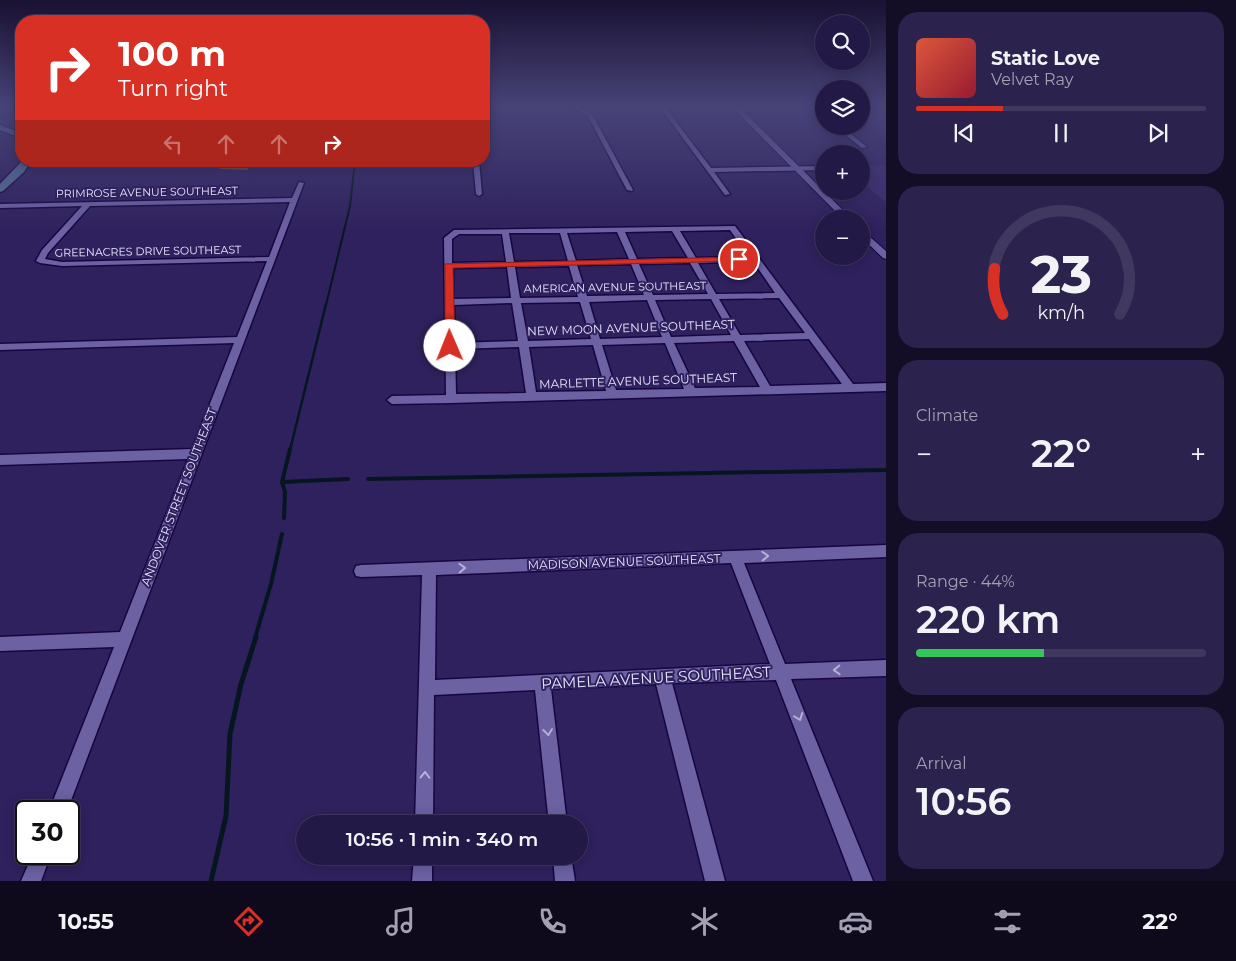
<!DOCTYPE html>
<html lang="en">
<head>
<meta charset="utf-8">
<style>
  :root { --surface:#231946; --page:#2b224d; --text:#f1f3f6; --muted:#a3a0b3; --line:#40385f; --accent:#d93025 }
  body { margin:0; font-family:Montserrat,sans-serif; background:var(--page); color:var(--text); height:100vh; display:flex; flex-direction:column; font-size:19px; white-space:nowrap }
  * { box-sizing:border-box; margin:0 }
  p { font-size:16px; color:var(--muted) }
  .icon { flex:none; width:28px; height:28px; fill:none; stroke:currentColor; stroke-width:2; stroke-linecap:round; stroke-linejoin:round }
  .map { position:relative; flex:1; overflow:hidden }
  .side { display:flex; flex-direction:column; gap:12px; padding:12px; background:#130e26; width:350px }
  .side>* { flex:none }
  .banner { position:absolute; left:15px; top:15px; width:475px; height:152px; border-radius:20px; box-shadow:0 2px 12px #0003,0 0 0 1px var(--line); background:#d93025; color:#fff; overflow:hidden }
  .fabs { position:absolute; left:815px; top:15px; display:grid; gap:10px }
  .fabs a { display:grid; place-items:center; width:55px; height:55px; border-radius:50%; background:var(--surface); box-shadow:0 2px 12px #0003,0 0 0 1px var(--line); font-size:25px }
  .speed { position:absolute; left:15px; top:800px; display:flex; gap:10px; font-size:25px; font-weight:700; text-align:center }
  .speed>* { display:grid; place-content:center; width:65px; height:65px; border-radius:50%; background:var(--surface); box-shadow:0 2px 12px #0003,0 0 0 1px var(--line); line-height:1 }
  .speed .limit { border:2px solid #111; border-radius:8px; background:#fff; color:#111 }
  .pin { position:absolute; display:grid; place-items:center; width:42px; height:42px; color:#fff; margin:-21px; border:2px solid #fff; border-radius:50%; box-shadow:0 1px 5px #0007 }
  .me { position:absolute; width:55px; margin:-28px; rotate:359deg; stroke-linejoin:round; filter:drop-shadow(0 0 4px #0008) }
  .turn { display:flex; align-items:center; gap:18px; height:105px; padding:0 20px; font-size:22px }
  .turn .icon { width:65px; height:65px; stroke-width:2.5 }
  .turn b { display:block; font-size:35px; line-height:42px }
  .lanes { display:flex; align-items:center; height:48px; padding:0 20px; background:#0003; justify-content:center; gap:25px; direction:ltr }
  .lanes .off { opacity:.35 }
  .big { font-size:38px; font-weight:600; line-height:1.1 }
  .side .tile { flex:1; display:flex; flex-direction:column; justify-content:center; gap:8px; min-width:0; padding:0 18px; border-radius:20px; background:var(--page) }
  .side .dial { align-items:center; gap:0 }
  .dial svg { height:130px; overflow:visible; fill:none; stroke:var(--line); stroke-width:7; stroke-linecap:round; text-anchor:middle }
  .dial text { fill:var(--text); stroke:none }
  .song { display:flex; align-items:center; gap:15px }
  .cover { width:60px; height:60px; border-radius:8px; background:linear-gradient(135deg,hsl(10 70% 55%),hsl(350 70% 35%)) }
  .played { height:5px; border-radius:2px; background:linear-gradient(90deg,var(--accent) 30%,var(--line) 30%) }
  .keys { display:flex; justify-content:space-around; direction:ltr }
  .heat { display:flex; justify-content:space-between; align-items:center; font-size:28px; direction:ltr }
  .charge { height:8px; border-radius:4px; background:linear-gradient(90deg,#34c759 44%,var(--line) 0) }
  .trip { position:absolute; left:296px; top:815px; width:292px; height:50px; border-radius:25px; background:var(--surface); box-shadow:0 2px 12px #0003,0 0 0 1px var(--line); font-weight:600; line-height:50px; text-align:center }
  .tab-bar { display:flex; height:80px; justify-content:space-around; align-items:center; background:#0e0a1c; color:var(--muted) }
  .tab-bar .icon { width:35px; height:35px }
  .tab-bar .active { color:var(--accent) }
  .tab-bar b { font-size:22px; color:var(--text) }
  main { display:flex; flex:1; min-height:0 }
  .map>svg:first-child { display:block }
  .built { fill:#392a6c }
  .forest { fill:#8d4920 }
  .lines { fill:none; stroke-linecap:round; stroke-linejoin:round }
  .stream-far3 { stroke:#06161e; stroke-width:2 }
  .stream-far2 { stroke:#06161e; stroke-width:2.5 }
  .stream-far1 { stroke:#06161e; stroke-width:4 }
  .stream { stroke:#06161e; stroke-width:5 }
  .minor-casing { stroke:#180540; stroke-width:3 }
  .tertiary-casing { stroke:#180540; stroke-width:2 }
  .secondary-casing { stroke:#180540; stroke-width:3 }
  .minor { fill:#6b61a3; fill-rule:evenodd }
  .tertiary { fill:#6b61a3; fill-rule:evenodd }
  .secondary { fill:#537296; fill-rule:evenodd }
  .oneway { stroke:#b5b0d8 }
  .route { fill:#d93025; stroke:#8d1f18 }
  .labels { text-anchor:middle; stroke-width:4; stroke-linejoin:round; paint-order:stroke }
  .far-street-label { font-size:11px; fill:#e6e5fc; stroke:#2f215d }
  .street-label { font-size:12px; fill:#e6e5fc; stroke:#2f215d }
  .near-street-label { font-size:15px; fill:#e6e5fc; stroke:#2f215d }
</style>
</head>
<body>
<main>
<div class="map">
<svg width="886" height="881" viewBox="0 0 886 881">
  <rect width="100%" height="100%" fill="#2f215d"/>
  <path class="built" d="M861,107H886V134L861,117Z
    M861,165H886V202L861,181Z"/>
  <path class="forest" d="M199,161H253L247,170L220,169L212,163Z"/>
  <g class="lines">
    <path class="stream-far3" d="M326,305L350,206L355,161"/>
    <path class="stream-far2" d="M290,450L326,304"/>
    <path class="stream-far1" d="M368,479L886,470
      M282,482L348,479
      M284,518L285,492L282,482L290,449
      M255,638L271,584L282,534"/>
    <path class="stream" d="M211,881L226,816L230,734L241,684L256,637"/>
    <defs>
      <path id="minor" d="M572,107H579L592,114L633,190L632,191L627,190L588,116Z
        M660,107H665L711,168L824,166V170L714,172L730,194L725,195Z
        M810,107H816L824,113V118Z
        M834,126H841L867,147L862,148Z
        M473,161H479L482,194L479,196L476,194Z
        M299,182L304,183L67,811H49L114,647L0,651V637L120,632L188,459L0,465V455L192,449L234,343L0,350V344L237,337L267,261L62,266L40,263L36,261L42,250L82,206L0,208V204L292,198ZM290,202L269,257L62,262L45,259L48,253L90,206Z
        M735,226L853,384L886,383V391L451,403L392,404L387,400L392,396L446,395L444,238L454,230ZM730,230L749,257L696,258L680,231ZM672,231L688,258L637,259L625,232ZM617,232L629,259L576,261L567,233ZM509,233H560L568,261L514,262ZM459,234H502L506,262L452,263V239ZM753,261L775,293L716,294L698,263ZM690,263L708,294L653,295L639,264ZM631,264L644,295L587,296L577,265ZM569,266L578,297L520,298L515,267ZM507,267L511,298L453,299V268ZM779,298L805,333L740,335L719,299ZM711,299L731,335L671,337L655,300ZM647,300L662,337L600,339L589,302ZM580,302L591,339L528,341L521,303ZM512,303L518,341L455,343L454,305ZM809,339L842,384L770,386L744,341ZM734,341L760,387L695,388L674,343ZM665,343L684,389L616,390L602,345ZM593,345L606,391L536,392L529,347ZM519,347L526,393L456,394L455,349Z
        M886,545V557L744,563L785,664L886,660V676L791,679L873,881H853L776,680L672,683L725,881H705L656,684L551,689L567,824H549L535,690L434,695L433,824H415L422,575L361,577L356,576L354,571L356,566L361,565ZM731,563L770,664L435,680L436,575Z
        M33,854H51L41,881H21Z
        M414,856H432V881H412Z
        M553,856H571L575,881H555Z"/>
      <path id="tertiary" d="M732,107H739L852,219H843Z
        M861,229L886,251V259L883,258L861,237Z"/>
      <path id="secondary" d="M0,125L21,133V138L0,130Z
        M22,161H31L24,172L3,191L0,192V184Z"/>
    </defs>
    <use href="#minor" class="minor-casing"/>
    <use href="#tertiary" class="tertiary-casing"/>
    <use href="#secondary" class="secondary-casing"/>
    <use href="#minor" class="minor"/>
    <use href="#tertiary" class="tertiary"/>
    <use href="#secondary" class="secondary"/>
  </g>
  <defs><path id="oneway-chevron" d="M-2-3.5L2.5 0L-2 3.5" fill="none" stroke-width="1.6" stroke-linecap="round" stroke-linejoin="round" transform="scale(1.25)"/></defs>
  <g class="oneway">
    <use href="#oneway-chevron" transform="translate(765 556) rotate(-2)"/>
    <use href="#oneway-chevron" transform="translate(462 568) rotate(-2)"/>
    <use href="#oneway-chevron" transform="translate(837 670) rotate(178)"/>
    <use href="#oneway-chevron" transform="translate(799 717) rotate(69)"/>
    <use href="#oneway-chevron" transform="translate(548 732) rotate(83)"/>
    <use href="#oneway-chevron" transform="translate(425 775) rotate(-89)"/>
  </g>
  <linearGradient id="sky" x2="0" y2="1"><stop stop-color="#1a1233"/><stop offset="0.46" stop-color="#474378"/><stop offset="1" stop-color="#474378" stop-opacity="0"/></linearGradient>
  <rect width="886" height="231" fill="url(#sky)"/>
  <path class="route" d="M739,257L743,259L742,261L453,268L455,346L450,349L445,346V264Z"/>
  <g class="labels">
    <g class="far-street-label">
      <text transform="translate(147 192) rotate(-1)" y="4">PRIMROSE AVENUE SOUTHEAST</text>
      <text transform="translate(148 251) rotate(-1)" y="4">GREENACRES DRIVE SOUTHEAST</text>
      <text transform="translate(615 287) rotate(-1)" y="4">AMERICAN AVENUE SOUTHEAST</text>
    </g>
    <g class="street-label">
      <text transform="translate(631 328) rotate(-2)" y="4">NEW MOON AVENUE SOUTHEAST</text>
      <text transform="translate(638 381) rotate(-2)" y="4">MARLETTE AVENUE SOUTHEAST</text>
      <text transform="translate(179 497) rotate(-69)" y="4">ANDOVER STREET SOUTHEAST</text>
      <text transform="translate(624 562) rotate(-2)" y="4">MADISON AVENUE SOUTHEAST</text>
    </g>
    <g class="near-street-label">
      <text transform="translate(656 678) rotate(-3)" y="5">PAMELA AVENUE SOUTHEAST</text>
    </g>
  </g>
</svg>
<div class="fabs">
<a><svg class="icon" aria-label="search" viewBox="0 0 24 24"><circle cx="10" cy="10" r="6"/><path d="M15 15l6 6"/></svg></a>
<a><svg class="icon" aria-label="layers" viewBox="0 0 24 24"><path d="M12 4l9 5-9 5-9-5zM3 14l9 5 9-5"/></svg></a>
<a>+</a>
<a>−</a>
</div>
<div class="speed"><div class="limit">30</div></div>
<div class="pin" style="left:739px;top:259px;background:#d93025"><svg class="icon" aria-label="arrive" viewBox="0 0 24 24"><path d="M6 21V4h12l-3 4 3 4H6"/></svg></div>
<svg class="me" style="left:450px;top:346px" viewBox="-20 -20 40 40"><circle r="19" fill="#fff"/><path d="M0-13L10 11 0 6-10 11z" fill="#d93025"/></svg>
<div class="trip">10:56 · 1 min · 340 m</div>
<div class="banner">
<div class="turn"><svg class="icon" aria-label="right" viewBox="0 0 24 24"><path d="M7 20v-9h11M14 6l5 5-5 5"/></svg><div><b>100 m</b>Turn right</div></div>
<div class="lanes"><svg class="icon off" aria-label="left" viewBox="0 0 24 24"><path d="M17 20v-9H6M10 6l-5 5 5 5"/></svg><svg class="icon off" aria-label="ahead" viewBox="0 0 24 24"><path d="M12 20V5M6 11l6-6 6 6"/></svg><svg class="icon off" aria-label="ahead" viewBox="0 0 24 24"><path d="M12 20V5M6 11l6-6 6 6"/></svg><svg class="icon" aria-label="right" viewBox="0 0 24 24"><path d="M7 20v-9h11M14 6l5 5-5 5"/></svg></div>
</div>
</div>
<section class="side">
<div class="tile">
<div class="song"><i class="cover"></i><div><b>Static Love</b><p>Velvet Ray</p></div></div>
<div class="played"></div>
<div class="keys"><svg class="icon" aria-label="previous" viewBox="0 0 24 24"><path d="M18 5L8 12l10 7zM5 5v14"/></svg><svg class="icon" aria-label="pause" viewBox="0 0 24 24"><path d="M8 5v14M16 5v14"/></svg><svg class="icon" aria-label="next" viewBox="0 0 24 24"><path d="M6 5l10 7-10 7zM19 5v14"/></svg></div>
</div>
<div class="tile dial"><svg viewBox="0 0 100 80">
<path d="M14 69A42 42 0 1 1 86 69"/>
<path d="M14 69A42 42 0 0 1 9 41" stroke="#d93025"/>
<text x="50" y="56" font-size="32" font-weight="700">23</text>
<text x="50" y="72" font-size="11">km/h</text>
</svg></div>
<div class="tile"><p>Climate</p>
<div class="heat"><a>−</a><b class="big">22°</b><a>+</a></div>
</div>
<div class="tile"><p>Range · 44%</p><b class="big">220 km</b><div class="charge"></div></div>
<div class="tile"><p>Arrival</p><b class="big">10:56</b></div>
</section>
</main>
<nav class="tab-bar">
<b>10:55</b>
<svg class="icon active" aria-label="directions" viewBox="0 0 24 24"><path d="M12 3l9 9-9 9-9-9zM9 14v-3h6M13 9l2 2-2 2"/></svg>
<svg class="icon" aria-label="music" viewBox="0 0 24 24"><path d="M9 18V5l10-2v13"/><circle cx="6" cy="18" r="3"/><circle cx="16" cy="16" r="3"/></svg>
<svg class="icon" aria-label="phone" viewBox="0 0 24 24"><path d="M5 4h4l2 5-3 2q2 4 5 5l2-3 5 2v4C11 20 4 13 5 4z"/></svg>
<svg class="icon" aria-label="climate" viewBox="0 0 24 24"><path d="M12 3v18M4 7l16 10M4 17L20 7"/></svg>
<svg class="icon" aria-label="car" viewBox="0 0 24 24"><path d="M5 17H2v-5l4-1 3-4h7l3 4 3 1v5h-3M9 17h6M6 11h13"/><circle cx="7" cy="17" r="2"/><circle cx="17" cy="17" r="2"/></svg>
<svg class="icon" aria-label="filters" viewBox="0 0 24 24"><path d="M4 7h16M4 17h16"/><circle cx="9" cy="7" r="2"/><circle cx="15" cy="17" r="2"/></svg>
<b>22°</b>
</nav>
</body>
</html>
